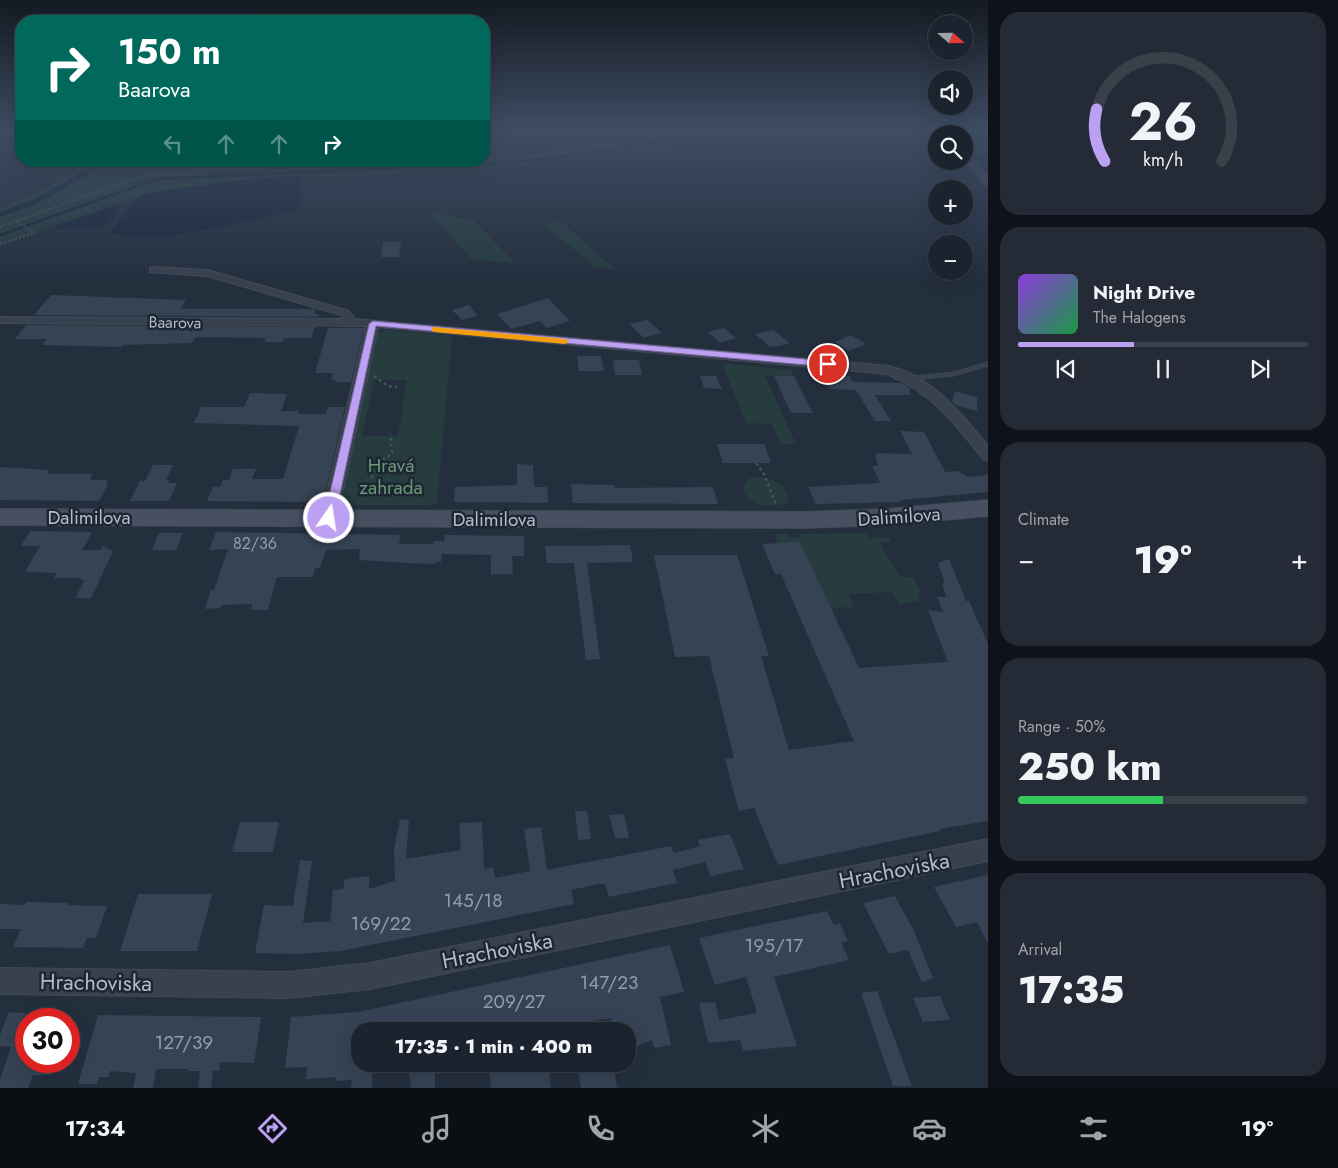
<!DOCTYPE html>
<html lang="en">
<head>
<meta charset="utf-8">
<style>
  :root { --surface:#1b232e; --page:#242b36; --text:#f1f3f6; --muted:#a0a4aa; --line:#39404a; --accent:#bca0f2 }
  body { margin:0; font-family:Jost,sans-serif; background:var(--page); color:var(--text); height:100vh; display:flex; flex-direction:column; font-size:19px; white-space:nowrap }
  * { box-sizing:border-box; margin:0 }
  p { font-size:16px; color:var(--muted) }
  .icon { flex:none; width:28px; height:28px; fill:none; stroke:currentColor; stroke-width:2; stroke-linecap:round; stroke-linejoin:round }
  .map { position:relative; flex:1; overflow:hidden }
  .panel { display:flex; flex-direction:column; gap:12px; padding:12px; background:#0f1319; width:350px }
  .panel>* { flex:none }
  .banner { position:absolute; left:15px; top:15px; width:475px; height:152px; border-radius:20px; box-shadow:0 5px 20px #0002,0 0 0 1px var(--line); background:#00695c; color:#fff; overflow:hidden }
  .needle { width:32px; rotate:110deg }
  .tools { position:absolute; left:928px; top:15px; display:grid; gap:10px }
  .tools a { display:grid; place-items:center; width:45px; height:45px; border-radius:50%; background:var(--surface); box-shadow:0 5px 20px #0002,0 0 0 1px var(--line); font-size:25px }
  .speed { position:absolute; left:15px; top:1008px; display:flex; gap:10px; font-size:25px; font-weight:700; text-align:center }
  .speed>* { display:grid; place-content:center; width:65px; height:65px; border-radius:50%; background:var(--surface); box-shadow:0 5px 20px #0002,0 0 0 1px var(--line); line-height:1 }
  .speed .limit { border:8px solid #d22; background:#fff; color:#111 }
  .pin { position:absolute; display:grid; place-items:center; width:42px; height:42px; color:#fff; margin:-21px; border:2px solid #fff; border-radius:50%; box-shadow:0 1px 5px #0007 }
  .me { position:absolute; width:55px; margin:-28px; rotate:13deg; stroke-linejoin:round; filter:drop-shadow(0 0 4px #0008) }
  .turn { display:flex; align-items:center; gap:18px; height:105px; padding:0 20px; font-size:22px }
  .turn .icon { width:65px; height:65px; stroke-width:2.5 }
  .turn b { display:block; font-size:35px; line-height:42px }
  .lanes { display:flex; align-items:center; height:48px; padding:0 20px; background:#0003; justify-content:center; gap:25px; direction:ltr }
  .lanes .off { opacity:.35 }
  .big { font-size:38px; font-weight:800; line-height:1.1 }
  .panel .widget { flex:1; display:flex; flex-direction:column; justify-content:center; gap:8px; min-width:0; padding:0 18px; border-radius:20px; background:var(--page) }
  .panel .dial { align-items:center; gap:0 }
  .dial svg { height:130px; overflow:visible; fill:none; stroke:var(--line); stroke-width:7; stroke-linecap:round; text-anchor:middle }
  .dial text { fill:var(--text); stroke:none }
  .song { display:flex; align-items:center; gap:15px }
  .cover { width:60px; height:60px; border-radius:8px; background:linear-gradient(135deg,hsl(270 70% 55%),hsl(140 70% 35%)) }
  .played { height:5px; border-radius:2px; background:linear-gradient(90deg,var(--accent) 40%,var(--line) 40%) }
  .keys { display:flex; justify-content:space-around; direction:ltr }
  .heat { display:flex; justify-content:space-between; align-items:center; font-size:28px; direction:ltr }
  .charge { height:8px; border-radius:4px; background:linear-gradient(90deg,#34c759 50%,var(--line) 0) }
  .trip { position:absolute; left:351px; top:1022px; width:285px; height:50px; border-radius:20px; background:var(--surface); box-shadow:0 5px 20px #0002,0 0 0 1px var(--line); font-weight:800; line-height:50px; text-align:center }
  .menu { display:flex; height:80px; justify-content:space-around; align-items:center; background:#0b0e12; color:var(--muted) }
  .menu .icon { width:35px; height:35px }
  .menu .selected { color:var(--accent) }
  .menu b { font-size:22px; color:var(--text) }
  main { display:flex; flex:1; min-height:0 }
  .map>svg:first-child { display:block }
  .green { fill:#263c3f; fill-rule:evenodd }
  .water { fill:#17263c }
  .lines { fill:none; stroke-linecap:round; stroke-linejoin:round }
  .stream { stroke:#17263c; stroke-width:2.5 }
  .building { fill:#364354 }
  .service-casing { stroke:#414a57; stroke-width:1 }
  .minor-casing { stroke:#414a57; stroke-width:2 }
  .tertiary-casing { stroke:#414a57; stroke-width:1 }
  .secondary-casing { stroke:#414a57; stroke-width:2 }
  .path-far1 { stroke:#3f5557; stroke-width:2; stroke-dasharray:2 2; stroke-linecap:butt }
  .path { stroke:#3f5557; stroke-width:2.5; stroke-dasharray:3 3; stroke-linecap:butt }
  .service { fill:#38414e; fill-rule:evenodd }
  .minor { fill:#38414e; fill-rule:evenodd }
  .tertiary { fill:#38414e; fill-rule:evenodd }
  .secondary { fill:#465061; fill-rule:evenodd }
  .route { fill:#bca0f2; stroke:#7a689d }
  .slow { fill:#f59e0b }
  .labels { text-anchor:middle; stroke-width:5; stroke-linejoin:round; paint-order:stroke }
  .far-street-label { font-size:16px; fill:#b4bcc9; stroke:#1d2633 }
  .number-label { font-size:16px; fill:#929caa }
  .park-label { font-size:19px; fill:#6b9a76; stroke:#1d2633 }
  .street-label { font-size:19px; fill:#b4bcc9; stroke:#1d2633 }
  .near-number-label { font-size:19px; fill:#929caa }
  .near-street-label { font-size:22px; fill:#b4bcc9; stroke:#1d2633 }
</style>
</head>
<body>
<main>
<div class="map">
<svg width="988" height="1088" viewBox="0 0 988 1088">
  <rect width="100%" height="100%" fill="#242f3e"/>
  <path class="green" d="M719,128H776L679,142L662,150L642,149L506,168L303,179L298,176L231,181L149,193L0,244V217L38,203L111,161H161L163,166H181L184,161H212L222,168L232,169L484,161Z
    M90,161H102L31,201L0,212V208L46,188Z
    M429,212L473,220L515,263L472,260Z
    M559,220L615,269L595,267L544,225Z
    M387,330L452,336L437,502L432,505H342L340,502L375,336L380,332ZM374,380H407L398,436H362Z
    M722,363L791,370L794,376H765L796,444H781L772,424L746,423Z
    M755,477C772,477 784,482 789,499L787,503C771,508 744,507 743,486L748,479Z
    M866,533L869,538L889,537L891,541L880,543L900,577H913L921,591L918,601L899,604L892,592L849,594L854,607L831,608L800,543L778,544L774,534H788L790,538H799L798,534Z"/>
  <path class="water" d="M102,161H111L38,203L0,217V212L31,201Z
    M298,176L303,179L300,207L296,211C239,221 167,246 110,232L137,198L149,193L231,181Z
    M117,205L120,207L113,219L100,229H57L55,226Z"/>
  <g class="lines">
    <path class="stream" d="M0,235L157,179L486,164L557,158L742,128"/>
  </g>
  <path class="building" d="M383,242H401L399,257H381Z
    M51,295L186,300L181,309H315V314H319L318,317L34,315Z
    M548,298L570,321L546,328L540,321L511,329L497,314Z
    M469,305L478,316L462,320L452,310Z
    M647,320L662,333L644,338L629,324Z
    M26,325L315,327L311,338H284L283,342H264L266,338L196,337L192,343L123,345L122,347L42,345L47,339H15Z
    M328,328H364L351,382H335L336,380H331L333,373H315Z
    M724,328L736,338L720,343L708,332Z
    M773,330L790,343L774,347L769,346L755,334Z
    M851,335L866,344L849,351L835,342Z
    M577,356H601L604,371H579Z
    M613,360H639L642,375H615Z
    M700,376H716L722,389L704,388Z
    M774,376H794L813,413H791Z
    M822,376H849L853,382L902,383L910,388V395H875L891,421H875L856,390L829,389Z
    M955,391L977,397V411L956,405L952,402Z
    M250,393L287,394L281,411H299L298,414H326L328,407H345L323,502L207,501L213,487H220L223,480H229L233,469H256L252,479H283L299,426L194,423L201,407H244Z
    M900,431L924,432L945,472L958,471L967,477L988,475V492L900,500L901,502L816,504L808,487L880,483L872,466H878L875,453L912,454Z
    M717,444H764L771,463H723Z
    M517,464L533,465L534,487H547L548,503L454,502L455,487L517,485Z
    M153,465H173L166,480H169L167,483H177L169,501H130L140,481H145Z
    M0,467L49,470L47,474H93L90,480H108L106,485H108L99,501L0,500Z
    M571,484L614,485L615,488L713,487L718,504L573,503Z
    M30,531L92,532L82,550H101L103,546L113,551L91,598H75L85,580H81V578H54L57,573L25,572L40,546H21Z
    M216,532L401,535L399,544H433V541H444L445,535L524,536V556H512L513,574H491V555L442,554L441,562H435V564L406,563L359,560L360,549L326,550L320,568H315L313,577H277L268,610H251L252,604L222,605L220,608L205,609L211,590H214L228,549L209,550Z
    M159,533H183L176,550H152Z
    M800,542L859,668L948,662L928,610L943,612L937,597H946L942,583L945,584L938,563L949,559L966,601H969L988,644V821L939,829L940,831L778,865L754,808L739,811L725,759L734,758L709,656L675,657L654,555H737L769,656H761L789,750L854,741L781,574H775L762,544Z
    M630,545L633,562L587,563L600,659L586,660L574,563H547L545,546Z
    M575,811H587L591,839L578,840Z
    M624,814L629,838H615L609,815Z
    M400,819L409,820L406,859L461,850L459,823L482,822L484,869L493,867L495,878L530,871L524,829L541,827L547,870L671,846L674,853L700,846L698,840L730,834L744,869L711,876L705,862L673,870L677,883L609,897L605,884H598L571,890L574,904L465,926L340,951L298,954L255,953L264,905L293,906L300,860L312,861L303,923L330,921L333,890L343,889L345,879L369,876V889L395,881L394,850Z
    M240,822H279L273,852H232Z
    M988,875V944L977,922L956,927L934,887Z
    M138,894H212L197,951H120Z
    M895,896L914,931L933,978L922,983L908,950L889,954L863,903Z
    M26,902L68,903L67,905L107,906L96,938H87L83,948L13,947L21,929H0V904L25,905Z
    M827,911L834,925L840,924L848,941L841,942L849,960L774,977L797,1046L743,1051L740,1040L708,1043L699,1003L715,1002L719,1020L757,1013L746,977L715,985L699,938Z
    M670,945L684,992L660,997L671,1045L654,1048L652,1040L628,1050V1031H613L611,1018L585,1022L586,1031H572L571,1021L544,1027L545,1031H523L522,1027L504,1031H360V1064H372V1088H351L352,1080L336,1081V1077L306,1079L307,1067L285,1068L291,1017L358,1012Z
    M877,991L912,1086H893L861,993Z
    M940,996L950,1020L923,1022L913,998Z
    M9,1012L26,1013V1061H56L52,1075H33L28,1088H0V1080L11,1047L0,1046V1035Z
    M98,1015L261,1017L254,1063L220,1062L219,1071H213L211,1088H198L200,1071H188L189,1069H156L153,1088H133L136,1073L110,1071L109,1077H99L97,1084H78Z
    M408,1064H435V1088H411Z
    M506,1064H548L551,1088H491L489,1067Z
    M577,1064H600L602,1072L614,1070L617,1088H581Z"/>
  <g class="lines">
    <defs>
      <path id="service" d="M988,362V366L954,376L913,380L910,378L913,376L954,372Z"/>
      <path id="minor" d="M154,267L208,270L349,311L355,319L889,366C933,377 961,413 988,446V461L983,459C953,421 932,393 887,374L378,327L337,518L335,522H323L321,518L366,326L0,323V317L343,319L341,315L207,276L150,272V268Z
        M988,839V861L370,989L288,998L0,994V968L288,972L370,963Z"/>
      <path id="tertiary" d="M940,128H949L953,134H943Z
        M964,150L968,151L988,176V186L984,185L964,159Z"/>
      <path id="secondary" d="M988,500V516L888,525L804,528L0,525V509L804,512L888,509Z"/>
    </defs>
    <use href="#service" class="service-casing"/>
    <use href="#minor" class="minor-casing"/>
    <use href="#tertiary" class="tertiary-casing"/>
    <use href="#secondary" class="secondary-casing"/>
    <path class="path-far1" d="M979,153L988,152
      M484,160L562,152L717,128
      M212,161L221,168
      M154,174L157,161
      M0,227L16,221
      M36,233L16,221L125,182L154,174L192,173L222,168L447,161
      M0,244L35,233"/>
    <path class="path" d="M374,376L388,386L397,387
      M756,463L764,474L776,505
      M372,478L375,462L388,457L392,452L390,434"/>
    <use href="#service" class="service"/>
    <use href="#minor" class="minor"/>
    <use href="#tertiary" class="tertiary"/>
    <use href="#secondary" class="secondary"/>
  </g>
  <linearGradient id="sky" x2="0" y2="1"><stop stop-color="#141a22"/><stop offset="0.46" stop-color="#3f4d63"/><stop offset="1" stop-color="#3f4d63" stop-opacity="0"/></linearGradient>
  <rect width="988" height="281" fill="url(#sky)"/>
  <path class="route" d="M373,321L828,361L832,364L828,367L376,326L335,518L329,522L324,518L369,324Z"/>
  <path class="slow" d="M432,327L565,339L569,341L565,344L434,332L432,331Z"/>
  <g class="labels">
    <g class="far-street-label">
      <text transform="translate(175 322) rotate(1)" y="6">Baarova</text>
    </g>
    <g class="number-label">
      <text x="255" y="549">82/36</text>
    </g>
    <g class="park-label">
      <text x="391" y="472">Hravá<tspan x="391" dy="22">zahrada</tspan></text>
    </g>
    <g class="street-label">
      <text transform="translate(899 516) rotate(-4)" y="7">Dalimilova</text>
      <text x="89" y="524">Dalimilova</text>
      <text x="494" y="526">Dalimilova</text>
    </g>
    <g class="near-number-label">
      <text x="473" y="907">145/18</text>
      <text x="381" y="930">169/22</text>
      <text x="774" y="952">195/17</text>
      <text x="609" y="989">147/23</text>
      <text x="514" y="1008">209/27</text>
      <text x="184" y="1049">127/39</text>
    </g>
    <g class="near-street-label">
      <text transform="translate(894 870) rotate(-11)" y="8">Hrachoviska</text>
      <text transform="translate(497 950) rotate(-11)" y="8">Hrachoviska</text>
      <text transform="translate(96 982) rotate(1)" y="8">Hrachoviska</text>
    </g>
  </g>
</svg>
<div class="tools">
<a><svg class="needle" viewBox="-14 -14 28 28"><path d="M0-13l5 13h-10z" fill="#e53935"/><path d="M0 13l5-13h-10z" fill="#a0a4aa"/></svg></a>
<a><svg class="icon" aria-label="sound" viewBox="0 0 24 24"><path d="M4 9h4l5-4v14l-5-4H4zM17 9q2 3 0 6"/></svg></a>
<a><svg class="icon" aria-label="search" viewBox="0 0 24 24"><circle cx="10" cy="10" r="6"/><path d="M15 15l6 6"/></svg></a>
<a>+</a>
<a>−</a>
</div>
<div class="speed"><div class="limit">30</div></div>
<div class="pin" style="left:828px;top:364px;background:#d93025"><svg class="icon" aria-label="arrive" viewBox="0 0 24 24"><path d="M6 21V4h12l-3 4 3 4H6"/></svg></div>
<svg class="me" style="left:329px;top:518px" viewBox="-20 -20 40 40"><circle r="17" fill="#bca0f2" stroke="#fff" stroke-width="3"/><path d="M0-11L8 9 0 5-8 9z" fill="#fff"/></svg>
<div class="trip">17:35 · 1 min · 400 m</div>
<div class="banner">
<div class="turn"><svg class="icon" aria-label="right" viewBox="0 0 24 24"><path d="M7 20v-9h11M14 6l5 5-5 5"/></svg><div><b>150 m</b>Baarova</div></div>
<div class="lanes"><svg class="icon off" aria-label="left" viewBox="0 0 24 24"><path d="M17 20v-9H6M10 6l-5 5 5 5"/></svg><svg class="icon off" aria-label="ahead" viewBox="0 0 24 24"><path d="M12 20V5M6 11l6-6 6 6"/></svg><svg class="icon off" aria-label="ahead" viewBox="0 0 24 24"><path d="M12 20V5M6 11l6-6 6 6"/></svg><svg class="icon" aria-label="right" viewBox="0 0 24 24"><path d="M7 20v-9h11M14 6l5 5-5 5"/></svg></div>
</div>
</div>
<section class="panel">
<div class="widget dial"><svg viewBox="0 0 100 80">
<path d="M14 69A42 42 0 1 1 86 69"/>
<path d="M14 69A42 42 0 0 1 9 37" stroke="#bca0f2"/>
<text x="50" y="56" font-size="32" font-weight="700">26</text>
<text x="50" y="72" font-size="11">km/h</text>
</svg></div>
<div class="widget">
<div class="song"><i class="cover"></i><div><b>Night Drive</b><p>The Halogens</p></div></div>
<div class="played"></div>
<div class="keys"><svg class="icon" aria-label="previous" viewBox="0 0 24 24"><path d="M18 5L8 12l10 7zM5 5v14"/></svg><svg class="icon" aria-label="pause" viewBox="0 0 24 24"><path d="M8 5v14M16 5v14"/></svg><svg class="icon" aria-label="next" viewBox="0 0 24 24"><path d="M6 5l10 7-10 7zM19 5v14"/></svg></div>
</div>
<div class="widget"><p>Climate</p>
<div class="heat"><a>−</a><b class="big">19°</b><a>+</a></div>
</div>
<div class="widget"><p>Range · 50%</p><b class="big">250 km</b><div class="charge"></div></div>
<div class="widget"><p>Arrival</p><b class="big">17:35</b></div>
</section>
</main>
<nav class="menu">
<b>17:34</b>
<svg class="icon selected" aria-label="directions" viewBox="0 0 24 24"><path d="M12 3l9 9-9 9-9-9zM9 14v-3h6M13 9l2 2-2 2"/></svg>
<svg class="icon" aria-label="music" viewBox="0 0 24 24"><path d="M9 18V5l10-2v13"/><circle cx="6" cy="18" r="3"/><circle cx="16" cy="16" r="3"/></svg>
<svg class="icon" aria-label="phone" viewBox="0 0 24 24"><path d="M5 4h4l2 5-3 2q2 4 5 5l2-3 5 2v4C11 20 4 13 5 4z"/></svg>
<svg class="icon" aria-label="climate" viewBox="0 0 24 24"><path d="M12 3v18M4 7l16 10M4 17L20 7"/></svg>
<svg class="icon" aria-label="car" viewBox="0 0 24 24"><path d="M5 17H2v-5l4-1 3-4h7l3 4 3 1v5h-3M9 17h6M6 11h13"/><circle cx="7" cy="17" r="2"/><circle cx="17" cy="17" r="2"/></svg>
<svg class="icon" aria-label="filters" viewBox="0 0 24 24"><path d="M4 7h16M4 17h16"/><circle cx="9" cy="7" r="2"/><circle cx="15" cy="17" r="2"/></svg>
<b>19°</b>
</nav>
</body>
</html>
